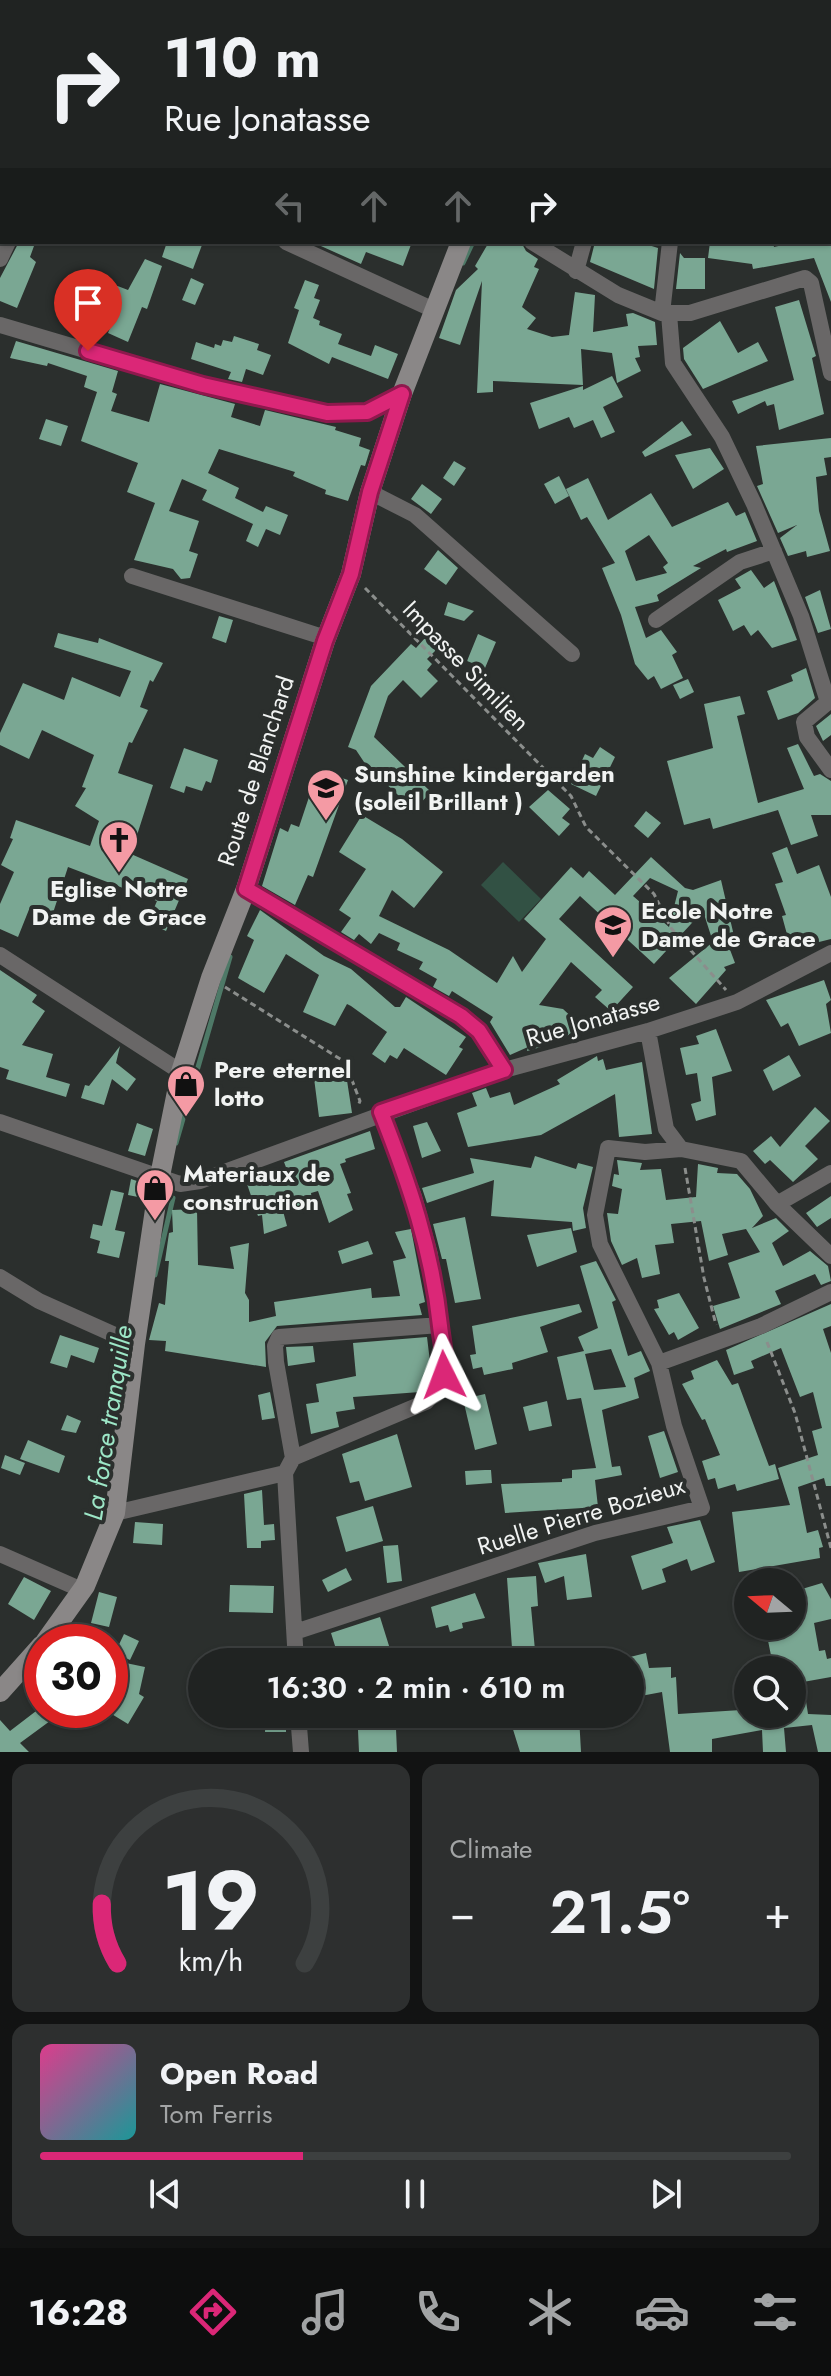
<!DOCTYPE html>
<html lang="en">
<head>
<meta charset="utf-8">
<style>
  :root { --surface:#202322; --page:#2d2f2f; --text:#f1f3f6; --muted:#a2a4a5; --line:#3d4040; --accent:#db2777 }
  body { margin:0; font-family:Jost,sans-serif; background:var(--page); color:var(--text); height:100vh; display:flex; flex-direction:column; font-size:30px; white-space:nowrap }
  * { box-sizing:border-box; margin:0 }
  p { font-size:26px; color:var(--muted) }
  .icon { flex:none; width:44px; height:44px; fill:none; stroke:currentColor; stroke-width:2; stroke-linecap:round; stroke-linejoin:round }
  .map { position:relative; height:1752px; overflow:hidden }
  .side { display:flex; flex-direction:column; gap:12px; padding:12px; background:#121313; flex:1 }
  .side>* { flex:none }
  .guide { position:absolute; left:0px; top:0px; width:832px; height:244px; box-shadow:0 2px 6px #0004,0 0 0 2px var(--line); background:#202322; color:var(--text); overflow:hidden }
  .needle { width:52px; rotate:289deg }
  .tools { position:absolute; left:734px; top:1568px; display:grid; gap:16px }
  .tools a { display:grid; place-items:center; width:72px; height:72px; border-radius:50%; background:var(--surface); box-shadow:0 2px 6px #0004,0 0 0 2px var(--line); font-size:40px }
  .speed { position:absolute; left:24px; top:1624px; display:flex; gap:16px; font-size:40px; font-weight:700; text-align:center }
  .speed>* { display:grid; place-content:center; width:104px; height:104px; border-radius:50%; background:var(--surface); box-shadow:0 2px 6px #0004,0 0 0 2px var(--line); line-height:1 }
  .speed .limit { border:12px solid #d22; background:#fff; color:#111 }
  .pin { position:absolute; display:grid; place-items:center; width:68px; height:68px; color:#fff; margin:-82px -34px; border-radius:50% 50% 50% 0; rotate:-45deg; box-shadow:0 0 8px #0007 }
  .pin .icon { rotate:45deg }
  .me { position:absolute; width:88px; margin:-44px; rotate:357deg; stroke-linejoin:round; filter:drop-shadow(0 0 6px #0008) }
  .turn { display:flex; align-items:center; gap:28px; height:168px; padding:0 32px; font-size:36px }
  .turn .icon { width:104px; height:104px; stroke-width:2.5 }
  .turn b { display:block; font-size:56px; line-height:68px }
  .lanes { display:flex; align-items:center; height:76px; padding:0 32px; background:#0003; justify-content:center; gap:40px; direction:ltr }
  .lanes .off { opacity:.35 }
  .big { font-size:60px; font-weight:600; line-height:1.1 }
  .side .card { flex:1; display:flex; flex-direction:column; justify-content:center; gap:12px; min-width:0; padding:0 28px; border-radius:16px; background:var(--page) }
  .side .dial { align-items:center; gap:0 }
  .dial svg { height:208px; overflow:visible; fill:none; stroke:var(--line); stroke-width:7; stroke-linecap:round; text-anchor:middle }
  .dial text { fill:var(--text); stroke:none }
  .song { display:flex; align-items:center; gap:24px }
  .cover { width:96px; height:96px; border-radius:12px; background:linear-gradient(135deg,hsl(330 70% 55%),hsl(180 70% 35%)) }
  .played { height:8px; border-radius:4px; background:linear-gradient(90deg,var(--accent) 35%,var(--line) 35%) }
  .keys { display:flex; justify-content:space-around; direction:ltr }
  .heat { display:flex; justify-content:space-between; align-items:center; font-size:44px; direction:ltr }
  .side .tiles { flex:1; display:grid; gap:12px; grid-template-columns:1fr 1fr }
  .card:last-child { grid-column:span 2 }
  .trip { position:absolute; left:188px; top:1648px; width:456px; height:80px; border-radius:40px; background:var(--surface); box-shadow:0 2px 6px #0004,0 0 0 2px var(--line); font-weight:600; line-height:80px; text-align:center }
  .dock { display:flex; height:128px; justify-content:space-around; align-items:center; background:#0d0e0e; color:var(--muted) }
  .dock .icon { width:56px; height:56px }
  .dock .selected { color:var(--accent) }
  .dock b { font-size:36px; color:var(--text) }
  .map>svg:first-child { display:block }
  .green { fill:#325144 }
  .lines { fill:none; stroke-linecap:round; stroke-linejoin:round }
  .stream { stroke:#4e7967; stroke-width:5 }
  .building { fill:#7aa793; fill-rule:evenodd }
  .path { stroke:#8b8e8c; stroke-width:3; stroke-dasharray:6 4; stroke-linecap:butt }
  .street { stroke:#696767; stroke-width:16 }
  .secondary { stroke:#8a8787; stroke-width:20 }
  .route-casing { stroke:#8e194d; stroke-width:20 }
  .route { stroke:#db2777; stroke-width:14 }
  .labels { text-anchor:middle; stroke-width:8; stroke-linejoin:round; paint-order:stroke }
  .street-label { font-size:24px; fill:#f1f3f2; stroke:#2b2f2d }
  .poi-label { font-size:24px; font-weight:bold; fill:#f1f3f2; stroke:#2b2f2d; text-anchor:start }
  .water-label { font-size:26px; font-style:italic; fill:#9de7c7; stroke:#2b2f2d }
</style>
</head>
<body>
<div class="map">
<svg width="831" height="1752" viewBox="0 0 831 1752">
  <rect width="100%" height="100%" fill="#2b2f2d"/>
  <path class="green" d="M503,862L541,899L519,922L481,885Z"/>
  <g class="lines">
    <path class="stream" d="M463,263L473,242
      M176,1143L230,957
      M155,1275L173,1198"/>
  </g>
  <path class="building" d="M19,242L34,246L30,257L36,262L17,308L0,301V278Z
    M167,242L202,245L193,269L162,257Z
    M312,242H412L403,266L366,252L361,264Z
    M489,242H521L526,251L538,259L534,267L539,269L522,307L536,318L527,329L552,337L569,335L575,292L595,295L593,332L628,326L626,314L633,313L655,322L657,345L638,346L640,357L635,358L641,371L617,383L612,353L581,349L583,385L493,381V392L477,393L482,281L460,345L439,338L456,290L478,269L475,266Z
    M595,242H639L658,248L654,289L590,262Z
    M710,242H773L774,247L796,242H831V302L814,258L753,269L752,264L708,258Z
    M680,253L684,258H705V289H676Z
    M145,259L162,266L147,309L142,307L128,342L108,333L119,306L83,292L89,275L128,290Z
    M191,278L204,284L195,305L182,300Z
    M305,280L319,285L314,298L320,300L313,318L320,321L319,325L342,334L338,344L371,356L375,345L398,354L388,379L332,357L329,364L288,343L299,310L294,308Z
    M799,300L816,356L812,358L824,414L779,430L774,404L767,406L765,401L738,414L732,401L794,380L775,307Z
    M720,321L738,353L758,342L768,361L703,389L684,359L683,348Z
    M234,336L259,344L257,350L271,355L263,375L246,369L242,382L228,379L231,372L191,359L196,342L214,348L215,344L221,346L223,340L232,342Z
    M16,341L118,371L112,392L117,394L111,411L149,422L160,384L235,404L231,417L260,426L265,410L336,427L335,430L361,438L359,446L370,450L365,466L361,465L348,501L325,494L326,490L293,476L295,472L219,449L208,473L239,488L235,498L263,512L266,506L288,515L280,535L266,529L258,547L246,541L253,524L202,500L207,490L182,479L169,511L199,521L189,551L198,554L190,578L181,579L173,569L134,560L155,503L127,492L138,463L81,441L97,392L84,387L87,376L48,363L47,366L10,358Z
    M612,376L623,397L603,407L615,432L601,438L593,420L574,428L569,417L539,429L530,403L583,386V390Z
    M46,419L68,426L61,446L39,439Z
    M682,421L692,435L645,457L642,452Z
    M831,438V457L824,458L827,475L816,477L819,511L830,551L807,557L806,551L788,556L780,538L797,525L778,533L757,486L763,484L756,446Z
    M710,448L724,469L693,489L675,455Z
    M454,461L466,468L454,486L443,478Z
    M559,476L569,496L555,504L544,484Z
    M588,478L608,520L651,493L672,527L728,502L736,516L745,512L757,541L727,552L726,549L693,566L701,568L657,595L659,601L635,607L646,638L661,630L677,652L672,655L683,678L661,689L654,676L648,680L635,664L621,615L602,568L615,563L587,517L581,520L566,489ZM649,535L668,563L663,567L667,573L636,581L625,551Z
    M422,484L442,499L431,514L411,499Z
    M438,550L458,568L446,585L424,569Z
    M751,570L764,588L774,581L797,640L772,648L758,630L751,636L744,625L733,631L718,600L741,588L735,579Z
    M820,590L831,629L818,633L805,597Z
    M448,602L474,611L464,621L444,615Z
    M219,616L233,620L226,643L212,638Z
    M435,627L447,639L427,659L432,664L427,670L438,681L421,698L403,680L388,696L374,737L431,792L414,810L366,765L356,750L348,747L371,686L411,644L416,648Z
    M58,633L98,643L99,638L163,663L153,682L150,680L140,707L148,710L132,743L129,742L118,773L153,785L131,854L188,879L166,931L148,922L157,901L68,867L52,916L30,907L18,937L0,929V904L14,872L1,865L13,839L10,838L16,820L90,846L99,821L75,806L86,788L82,787L94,755L42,730L29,759L0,745V733L23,683L64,700L72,677L120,697L131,671L54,647Z
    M478,634L496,642L485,668L467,661Z
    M806,668L815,698L798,713L778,720L767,691L793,681L791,675Z
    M688,679L694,692L680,699L673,685Z
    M740,696L745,714L737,716L758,803L804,789L787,748L798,744L814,776L820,774L831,781V815H811L818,836L791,845L778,810L713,829L710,818L684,825L667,761L713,748L704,704Z
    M831,714V735L823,741L816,726Z
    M600,747L615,757L596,796L571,784L585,754L593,758Z
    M184,748L218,760L211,783L206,781L202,791L186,786L184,793L170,788Z
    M318,770L348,780L313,877L308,875L295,905L262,886L280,828L288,832L291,824L299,827Z
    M548,790L570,809L562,818L570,824L559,836L529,807Z
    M646,811L661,823L648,838L634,826Z
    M362,815L402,839L443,872L414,908L392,890L379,916L449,950L497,983L513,956L522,972L546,939L524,919L571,867L583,878L589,871L615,895L651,857L685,888L693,890L721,880L734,936L726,939L735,963L724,967L726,970L696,1004L669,978L713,942L703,911L654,964L580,896L559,919L633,987L611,1011L595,997L602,990L571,962L539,1005L563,1009L578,1023V1030L559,1040L541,1038V1047L527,1051L528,1047L510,1055L490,1022L493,1017L452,991L449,996L433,987L437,979L419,969L423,962L397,950L400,943L379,933L371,944L359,934L354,940L341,932L351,918L339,910L366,869L339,852ZM650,878L678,891L669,927L633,896Z
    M787,847L797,874L819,865L831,897V939L791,949L782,916L786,915L775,884L783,882L772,853Z
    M260,910L324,956L351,969L395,1007H400L406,997L466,1037L459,1047L463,1049L446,1075L404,1048L397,1059L390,1055L385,1063L372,1054L387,1032L351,1006L347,1004L335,1026L303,1012L319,975L286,954L264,993L238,978L254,940L247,936Z
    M0,970L37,995L32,1002L45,1011L22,1045L53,1054L46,1077L70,1084L66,1097L6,1079L9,1070L0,1067Z
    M824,980L831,1000L826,1004L831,1033L799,1046L788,1023L781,1027L766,1000Z
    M716,1029L732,1071L712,1077L716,1115L696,1121L691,1104L701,1101L697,1073L686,1075L680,1048L699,1044L696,1036Z
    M120,1046L116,1063L136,1079L127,1091L112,1079L104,1105L81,1098L85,1085L89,1086Z
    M789,1055L801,1076L773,1091L763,1070Z
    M597,1056L598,1061L603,1059L606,1070L642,1062L652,1134L619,1137L615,1094L541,1135L468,1147L457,1113L477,1106L472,1093L486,1088L490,1098L510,1092L514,1105L560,1084L557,1080Z
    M346,1074L352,1113L319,1117L314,1078Z
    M815,1107L830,1121L805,1146L818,1159L793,1182L770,1160L765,1164L753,1151L771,1136L780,1147Z
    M427,1122L441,1151L422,1158L413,1126Z
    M137,1123L153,1129L145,1156L128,1151Z
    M370,1131L375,1149L345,1159L346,1162L340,1164L351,1193L347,1194L353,1210L329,1223L318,1191L311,1193L312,1201L283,1211L287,1226L264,1234L262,1215L258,1216L247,1184L287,1170L284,1162Z
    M535,1156L576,1169L578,1163L593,1167L583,1208L586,1228L573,1231L572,1222L491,1216L494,1180L427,1203L422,1188L474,1173L470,1158L531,1168Z
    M617,1160L642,1163L640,1170L661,1169L666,1200L696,1197L698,1164L718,1168L717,1173L737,1174L750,1189L763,1216L752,1228L776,1218L789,1231L772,1243L783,1266L810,1251L828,1266L831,1281L821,1285L815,1274L775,1291L781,1304L720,1329L713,1306L740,1298L728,1263L760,1252L746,1229L722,1234L728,1255L709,1261L701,1221L671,1224L674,1243L655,1245L660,1274L642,1278L637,1258L622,1265L611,1241L607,1213L618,1214L622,1189L612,1186L614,1174L619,1175Z
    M131,1179L146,1184L143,1198L128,1195Z
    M111,1190L124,1193L115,1230L125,1232L119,1258L97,1253L100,1241L90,1238L93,1224L102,1226Z
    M831,1196V1218L817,1227L806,1213Z
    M197,1209L198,1265L234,1269L230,1247L249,1243L245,1293L249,1300V1322L276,1316L274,1302L371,1288L372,1298L400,1296L393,1261L406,1258L395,1232L411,1229L425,1302L419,1304L422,1315L277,1326L265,1342L266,1367L165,1351L166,1341L149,1340L159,1303L165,1305L169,1261H165L169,1233L173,1232L172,1210Z
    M465,1217L481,1299L455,1303L446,1259H442L433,1224Z
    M571,1228L577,1252L537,1267L527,1235Z
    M368,1241L373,1254L342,1264L338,1251Z
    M596,1261L616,1300L612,1302L628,1356L641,1351L650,1371L634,1378L639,1398L602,1410L612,1467L620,1466L622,1475L595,1480L598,1507L505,1513L501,1484L562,1482V1479L572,1478V1470L596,1468L581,1398L567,1400L557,1357L584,1351L578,1337L598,1328L580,1266ZM611,1349L626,1387L594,1390L585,1354Z
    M679,1293L699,1328L678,1340L674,1332L669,1335L654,1309L659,1308L657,1300Z
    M579,1304L582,1312L540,1327L548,1352L512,1363L513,1369L484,1375L482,1367L473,1369L470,1355L476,1354L472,1326Z
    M831,1304V1326L823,1329L831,1353V1486H826L824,1478L798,1487L807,1533L818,1530L823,1547L819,1548L820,1558L739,1572L732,1512L790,1505L778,1468L818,1455L812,1431L822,1428L813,1392L800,1397L781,1348L751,1361L754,1368L734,1375L726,1350Z
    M60,1335L99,1348L94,1363L71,1355L67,1368L50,1363Z
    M427,1337L431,1370H427L429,1382L420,1392L353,1397L355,1409L336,1412L339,1427L311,1434L306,1404L319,1402L316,1384L356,1376L353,1343Z
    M313,1346L315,1362L288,1366L286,1347Z
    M717,1360L732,1385L738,1383L769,1466L775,1464L779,1479L737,1491L735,1484L718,1489L715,1478L708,1480L702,1461L720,1455L705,1419L702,1420L682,1384L694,1379L691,1371Z
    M270,1392L275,1418L262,1420L258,1395Z
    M485,1394L497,1444L475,1450L463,1399Z
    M547,1401L552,1426L529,1431L523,1407Z
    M67,1415L81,1421L76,1433L61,1430Z
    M664,1431L678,1472L660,1478L648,1436Z
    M397,1434L412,1487L365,1501L359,1481L350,1483L342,1454Z
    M28,1440L65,1456L59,1473L20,1459Z
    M5,1455L25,1463L20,1475L1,1468Z
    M485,1470H491L492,1483L466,1485L465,1471Z
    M262,1490L264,1525L274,1524L275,1540L261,1541V1548H247L244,1494Z
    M373,1506L383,1541L346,1552L336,1517Z
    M700,1520L715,1562L691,1571L687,1559L662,1569L666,1582L642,1590L631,1556L673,1543L667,1527Z
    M135,1522L163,1524L162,1545L133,1543Z
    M398,1545L402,1581L387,1583L383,1546Z
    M586,1554L592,1597L567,1600L564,1576L545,1583L538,1563Z
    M346,1568L352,1580L328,1592L322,1580Z
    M536,1576L538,1606L531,1607L536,1661L513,1662L507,1578Z
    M24,1577L51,1591L34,1620L8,1604Z
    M822,1583L831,1599V1619L814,1623L819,1651L825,1650L827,1659L831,1658V1677L803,1682L808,1714L831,1715V1752H818L812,1725L784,1728L786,1752H763L762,1730L712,1739V1752H670L662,1692L630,1698V1657L646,1653L649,1668L671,1667V1678L676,1677L678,1714L741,1710V1714H792V1670H774L765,1626H792V1592Z
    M230,1585L274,1586L273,1613L229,1612Z
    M99,1592L117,1597L109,1627L91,1623Z
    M475,1593L485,1618L462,1623L463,1628L450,1632L448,1625L436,1628L431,1607Z
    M380,1617L390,1649L340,1662L331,1633Z
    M124,1634L139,1641L130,1660L115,1653Z
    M121,1662L145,1667L139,1694L144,1697L128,1724L110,1713V1682Z
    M40,1708L50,1721L20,1743L29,1752H0V1720L10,1731Z
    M266,1714H286V1732H265Z
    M541,1714L544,1718L579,1716L581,1752H520L511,1723Z
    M396,1729L397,1752H359L358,1730Z"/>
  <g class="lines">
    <path class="path" d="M365,588L571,796L586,827L654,894L671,928L726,990
      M225,987L345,1062L360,1101L358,1106
      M685,1168L704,1278L716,1325
      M767,1342L795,1413L831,1548"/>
    <path class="street" d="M265,2V0
      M0,33L2,32
      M286,242L434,310
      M532,242L618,295L662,313H690L805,278L811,283L831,373
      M0,259L8,242
      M576,271L584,242
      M662,313L670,242
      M669,314L673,363L722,437L754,504L801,616L828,702L804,722L807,737L831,770
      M0,325L203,385L327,413L367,412L402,394
      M370,492L415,515L572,654
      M132,576L326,638
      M656,620L740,562L774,551
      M246,889L461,1016L479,1031L504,1070
      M0,955L181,1072
      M648,1031L666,1129L681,1149L741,1161L777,1204L831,1256
      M0,1122L180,1184L200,1181L504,1070L648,1031L737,1002L831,953
      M777,1204L831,1173
      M0,1277L39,1301L135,1344
      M659,1363L600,1244L595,1215L608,1148L645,1152L681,1149
      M293,1458L276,1362L275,1346L279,1337L440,1325
      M285,1473L293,1458L426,1402L439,1387L445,1361L430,1255L414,1197L381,1112
      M115,1513L285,1473L296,1662
      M0,1554L82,1590
      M295,1632L595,1533L702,1508L674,1426L659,1363L761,1326L831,1292
      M298,1714L301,1752"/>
    <path class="secondary" d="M547,2L548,0
      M45,1642L85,1586L115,1513L135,1344L160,1176L181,1072L211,978L246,889L325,641L351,574L370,492L402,394L461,242
      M0,1692L42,1645"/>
  </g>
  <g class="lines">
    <defs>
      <path id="route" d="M88,351L203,385L327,413L367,412L402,394L370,492L351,574L325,641L246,889L461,1016L479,1031L504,1070L381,1112C409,1183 432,1250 440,1326C442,1343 446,1358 444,1375"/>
    </defs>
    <use href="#route" class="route-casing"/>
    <use href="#route" class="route"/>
  </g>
  <defs>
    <symbol id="school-pin" viewBox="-11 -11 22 30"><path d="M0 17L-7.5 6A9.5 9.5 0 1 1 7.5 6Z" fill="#f49aa4" stroke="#2b2f2d"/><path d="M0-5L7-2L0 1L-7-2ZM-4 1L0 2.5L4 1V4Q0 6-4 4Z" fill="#111"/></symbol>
    <symbol id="church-pin" viewBox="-11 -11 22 30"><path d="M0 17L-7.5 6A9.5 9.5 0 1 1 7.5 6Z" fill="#f49aa4" stroke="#2b2f2d"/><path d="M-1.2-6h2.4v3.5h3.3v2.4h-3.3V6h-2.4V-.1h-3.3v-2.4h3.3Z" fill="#111"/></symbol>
    <symbol id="shop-pin" viewBox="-11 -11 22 30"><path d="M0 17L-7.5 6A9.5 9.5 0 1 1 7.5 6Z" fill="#f49aa4" stroke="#2b2f2d"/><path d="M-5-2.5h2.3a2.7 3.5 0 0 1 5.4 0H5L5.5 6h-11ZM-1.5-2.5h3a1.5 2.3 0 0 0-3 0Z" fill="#111"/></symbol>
  </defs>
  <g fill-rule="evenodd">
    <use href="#school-pin" x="304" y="766" width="44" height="60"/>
    <use href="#church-pin" x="97" y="818" width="44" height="60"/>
    <use href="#school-pin" x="591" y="903" width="44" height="60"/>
    <use href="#shop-pin" x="164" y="1062" width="44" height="60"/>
    <use href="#shop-pin" x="133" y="1166" width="44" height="60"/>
  </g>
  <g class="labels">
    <g class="street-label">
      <text transform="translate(466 666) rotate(46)" y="8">Impasse Similien</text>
      <text transform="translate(256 771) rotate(-72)" y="8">Route de Blanchard</text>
      <text transform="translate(593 1020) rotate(-16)" y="8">Rue Jonatasse</text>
      <text transform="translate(581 1516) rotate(-17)" y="8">Ruelle Pierre Bozieux</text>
    </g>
    <g class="poi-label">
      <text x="354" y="782">Sunshine kindergarden<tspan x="354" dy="28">(soleil Brillant )</tspan></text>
      <text x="119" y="897" text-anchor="middle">Eglise Notre<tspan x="119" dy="28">Dame de Grace</tspan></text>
      <text x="641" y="919">Ecole Notre<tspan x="641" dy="28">Dame de Grace</tspan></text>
      <text x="214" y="1078">Pere eternel<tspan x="214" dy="28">lotto</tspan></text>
      <text x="183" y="1182">Materiaux de<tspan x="183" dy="28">construction</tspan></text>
    </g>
    <g class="water-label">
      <text transform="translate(108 1423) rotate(-81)" y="9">La force tranquille</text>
    </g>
  </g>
</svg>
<div class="tools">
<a><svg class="needle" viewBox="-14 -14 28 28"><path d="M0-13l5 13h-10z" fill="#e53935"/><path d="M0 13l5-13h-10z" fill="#a2a4a5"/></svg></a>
<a><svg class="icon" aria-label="search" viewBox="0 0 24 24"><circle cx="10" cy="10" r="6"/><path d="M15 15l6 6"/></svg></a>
</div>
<div class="speed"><div class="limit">30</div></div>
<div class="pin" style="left:88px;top:351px;background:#d93025"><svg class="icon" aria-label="arrive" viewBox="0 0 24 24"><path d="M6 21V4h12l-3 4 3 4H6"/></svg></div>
<svg class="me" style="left:444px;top:1375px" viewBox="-20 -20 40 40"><path d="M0-17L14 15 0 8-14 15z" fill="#db2777" stroke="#fff" stroke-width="4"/></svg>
<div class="trip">16:30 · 2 min · 610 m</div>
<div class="guide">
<div class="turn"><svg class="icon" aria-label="right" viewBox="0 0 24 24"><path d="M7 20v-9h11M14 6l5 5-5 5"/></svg><div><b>110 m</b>Rue Jonatasse</div></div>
<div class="lanes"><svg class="icon off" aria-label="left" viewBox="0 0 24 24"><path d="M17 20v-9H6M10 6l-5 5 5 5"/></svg><svg class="icon off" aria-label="ahead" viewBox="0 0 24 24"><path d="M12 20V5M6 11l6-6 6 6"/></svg><svg class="icon off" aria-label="ahead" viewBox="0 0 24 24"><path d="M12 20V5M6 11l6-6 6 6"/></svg><svg class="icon" aria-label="right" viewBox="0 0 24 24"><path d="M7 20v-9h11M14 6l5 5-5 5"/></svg></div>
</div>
</div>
<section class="side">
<div class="tiles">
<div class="card dial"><svg viewBox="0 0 100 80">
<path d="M14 69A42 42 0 1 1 86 69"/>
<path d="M14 69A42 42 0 0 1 8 46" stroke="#db2777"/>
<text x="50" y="56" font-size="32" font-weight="700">19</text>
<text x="50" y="72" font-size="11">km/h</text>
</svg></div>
<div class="card"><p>Climate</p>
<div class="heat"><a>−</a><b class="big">21.5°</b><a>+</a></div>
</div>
<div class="card">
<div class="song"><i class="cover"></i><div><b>Open Road</b><p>Tom Ferris</p></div></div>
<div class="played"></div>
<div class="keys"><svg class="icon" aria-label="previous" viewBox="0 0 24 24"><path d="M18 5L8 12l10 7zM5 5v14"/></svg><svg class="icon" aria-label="pause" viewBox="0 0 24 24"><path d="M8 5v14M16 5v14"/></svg><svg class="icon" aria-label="next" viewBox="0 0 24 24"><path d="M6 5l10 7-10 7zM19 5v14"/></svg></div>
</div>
</div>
</section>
<nav class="dock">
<b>16:28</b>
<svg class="icon selected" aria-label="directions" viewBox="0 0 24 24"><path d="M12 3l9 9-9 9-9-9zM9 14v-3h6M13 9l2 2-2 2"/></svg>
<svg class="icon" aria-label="music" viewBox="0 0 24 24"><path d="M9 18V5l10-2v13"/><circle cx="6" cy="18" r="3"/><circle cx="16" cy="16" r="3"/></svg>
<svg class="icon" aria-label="phone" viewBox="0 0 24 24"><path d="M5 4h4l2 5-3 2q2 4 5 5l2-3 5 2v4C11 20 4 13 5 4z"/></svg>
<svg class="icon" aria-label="climate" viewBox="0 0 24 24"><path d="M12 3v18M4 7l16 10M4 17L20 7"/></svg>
<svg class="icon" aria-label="car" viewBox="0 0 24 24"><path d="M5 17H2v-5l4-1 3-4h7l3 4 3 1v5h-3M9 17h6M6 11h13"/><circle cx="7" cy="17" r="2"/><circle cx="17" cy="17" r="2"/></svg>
<svg class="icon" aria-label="filters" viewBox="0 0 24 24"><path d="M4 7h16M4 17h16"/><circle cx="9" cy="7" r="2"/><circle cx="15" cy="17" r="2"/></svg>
</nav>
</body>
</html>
